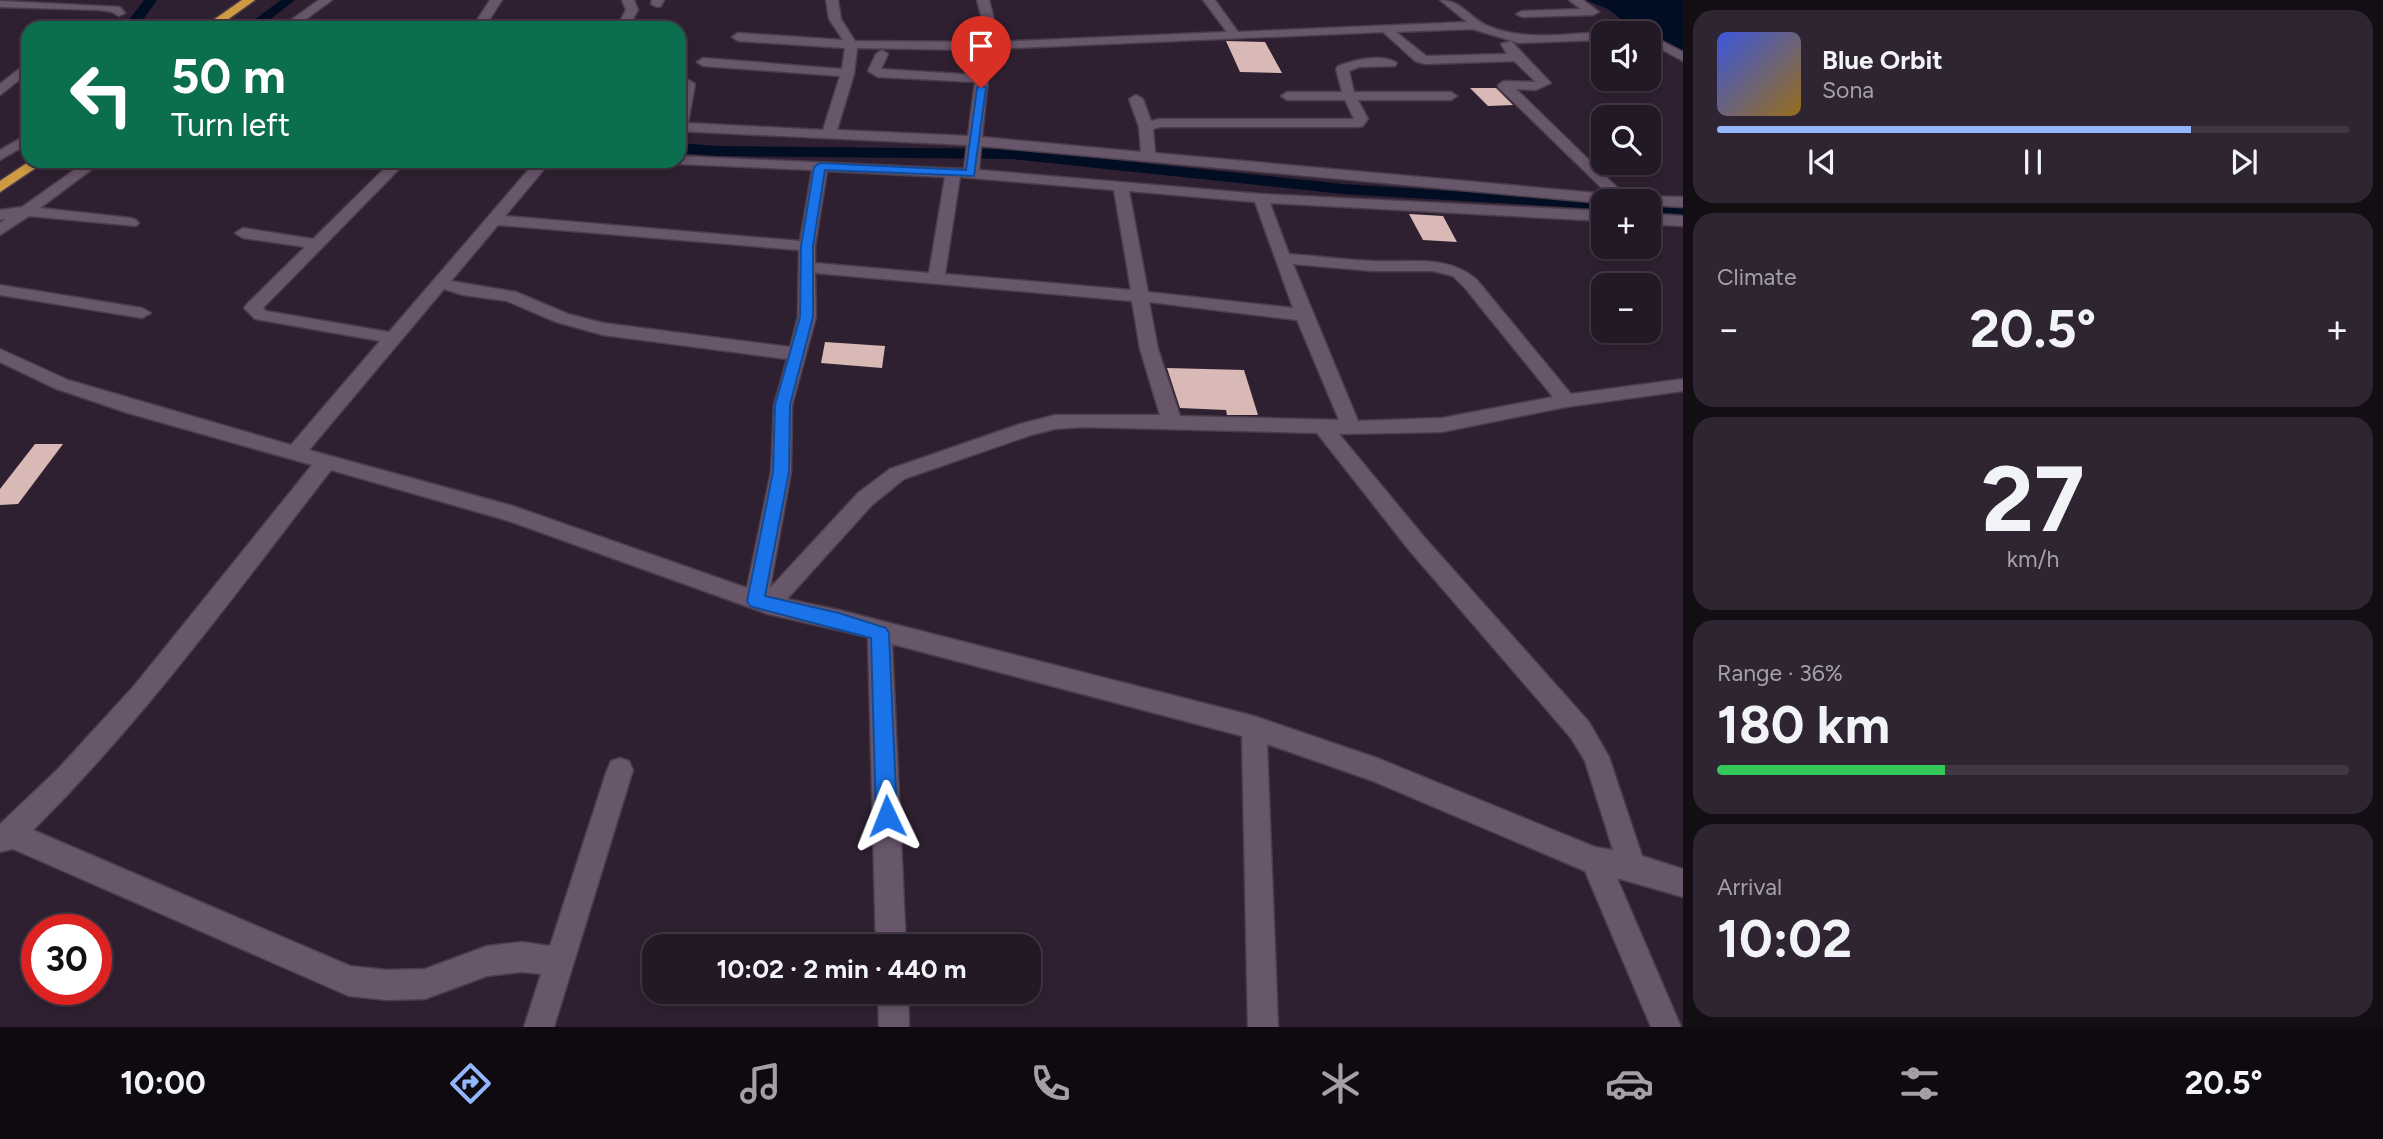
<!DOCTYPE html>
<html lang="en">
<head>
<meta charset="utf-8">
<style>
  :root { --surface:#231825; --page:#2f2532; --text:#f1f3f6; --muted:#a3a0a7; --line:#403742; --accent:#92b7fd }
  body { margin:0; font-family:Figtree,sans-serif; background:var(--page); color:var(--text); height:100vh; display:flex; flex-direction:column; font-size:26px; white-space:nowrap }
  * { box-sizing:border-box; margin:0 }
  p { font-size:23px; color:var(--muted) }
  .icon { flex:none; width:38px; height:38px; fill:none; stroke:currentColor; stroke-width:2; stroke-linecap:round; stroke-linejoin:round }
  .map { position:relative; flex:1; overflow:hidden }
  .panel { display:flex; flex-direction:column; gap:10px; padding:10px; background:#130d14; width:700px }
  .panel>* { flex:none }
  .guide { position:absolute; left:21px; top:21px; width:665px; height:147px; border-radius:21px; box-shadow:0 4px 10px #0003,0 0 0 2px var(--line); background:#0b6e4f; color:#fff; overflow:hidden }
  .buttons { position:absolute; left:1591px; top:21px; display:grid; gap:14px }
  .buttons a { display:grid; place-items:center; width:70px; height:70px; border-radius:14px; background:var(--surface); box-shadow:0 4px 10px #0003,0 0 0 2px var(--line); font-size:35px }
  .speed { position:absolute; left:21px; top:914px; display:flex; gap:14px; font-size:35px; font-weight:700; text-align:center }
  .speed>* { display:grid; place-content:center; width:91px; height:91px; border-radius:50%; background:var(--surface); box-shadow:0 4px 10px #0003,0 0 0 2px var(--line); line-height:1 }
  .speed .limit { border:10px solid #d22; background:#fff; color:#111 }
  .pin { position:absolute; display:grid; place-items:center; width:60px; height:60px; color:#fff; margin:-72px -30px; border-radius:50% 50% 50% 0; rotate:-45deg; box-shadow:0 0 7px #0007 }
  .pin .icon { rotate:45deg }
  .me { position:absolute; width:77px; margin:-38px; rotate:358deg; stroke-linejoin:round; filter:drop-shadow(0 0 5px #0008) }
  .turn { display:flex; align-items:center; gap:24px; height:147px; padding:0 35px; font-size:32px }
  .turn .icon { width:91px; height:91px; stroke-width:2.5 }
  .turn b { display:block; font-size:49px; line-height:60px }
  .big { font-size:52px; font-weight:700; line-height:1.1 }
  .panel .card { flex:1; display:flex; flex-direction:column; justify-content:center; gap:10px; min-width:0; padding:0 24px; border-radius:21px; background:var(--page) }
  .panel .dial { align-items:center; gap:0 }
  .dial b { font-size:91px; line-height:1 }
  .song { display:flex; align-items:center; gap:21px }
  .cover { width:84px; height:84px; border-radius:10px; background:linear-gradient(135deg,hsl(230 70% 55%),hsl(40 70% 35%)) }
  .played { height:7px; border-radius:4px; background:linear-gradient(90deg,var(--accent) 75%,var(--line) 75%) }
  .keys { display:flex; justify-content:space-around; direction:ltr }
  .heat { display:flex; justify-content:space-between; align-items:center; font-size:38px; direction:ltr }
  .charge { height:10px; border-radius:5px; background:linear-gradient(90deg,#34c759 36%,var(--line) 0) }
  .trip { position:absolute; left:642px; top:934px; width:399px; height:70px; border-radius:21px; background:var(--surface); box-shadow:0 4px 10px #0003,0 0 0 2px var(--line); font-weight:700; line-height:70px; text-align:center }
  .tab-bar { display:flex; height:112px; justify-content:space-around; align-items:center; background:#0e0a0f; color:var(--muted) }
  .tab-bar .icon { width:49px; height:49px }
  .tab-bar .active { color:var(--accent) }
  .tab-bar b { font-size:32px; color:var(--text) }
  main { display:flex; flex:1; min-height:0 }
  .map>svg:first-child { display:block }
  .water { fill:#000d23 }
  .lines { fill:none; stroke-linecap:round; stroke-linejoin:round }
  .canal { fill:#000d23; fill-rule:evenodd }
  .building { fill:#d9b9b6 }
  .minor-casing { stroke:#4a3d4b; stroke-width:3 }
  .highway-casing { stroke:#4a3d4b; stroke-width:3 }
  .minor { fill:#68566a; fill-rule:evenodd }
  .highway { fill:#cf9a42; fill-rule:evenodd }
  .route { fill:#1a73e8; stroke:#114b97; stroke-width:2 }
</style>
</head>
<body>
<main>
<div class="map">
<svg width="1683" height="1027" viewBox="0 0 1683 1027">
  <rect width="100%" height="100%" fill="#2f2031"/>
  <path class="water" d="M1585,0H1683V55L1654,35L1637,32L1608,9Z"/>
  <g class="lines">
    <path class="canal" d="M144,0H157L137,28H123Z
      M281,0H295L259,28H243Z
      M679,143L718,146L1012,149L1343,184L1610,201H1603V209L1343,194L1012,159L718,156L679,153Z
      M1648,202L1683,204V214L1648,212Z"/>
  </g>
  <path class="building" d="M1226,41L1265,42L1282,73L1240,72Z
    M1470,88H1496L1513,105L1488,106Z
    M1409,214L1443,216L1457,242L1423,240Z
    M825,342L885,346L882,368L821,363Z
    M1167,368L1244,370L1258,415H1227L1226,410L1180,408Z
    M35,444H63L18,504L0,505V489Z"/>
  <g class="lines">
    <defs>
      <path id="minor" d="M319,0H332L294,28H280Z
        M490,0H502L484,28H472Z
        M622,0H634L638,10L628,28H616L626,10Z
        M652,0H664L661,6L657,7L651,4Z
        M826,0H838L841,19L855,41L980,42L984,27L977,0H989L996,27L992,42L1227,32L1203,0H1215L1238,32L1467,22L1440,0C1462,0 1469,18 1488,26C1523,41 1565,34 1603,32L1606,33H1603V40L1519,43L1472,29L1396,32L1426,56L1507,54L1501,44L1511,41L1551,83L1536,90L1516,89L1626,196L1683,197V207L1648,205V201L1603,203L981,146L979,170L1261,194L1603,211V221L1270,203L1289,254C1317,256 1344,260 1372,261C1408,263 1448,254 1477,280L1571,394L1683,379V391L1566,407L1442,432L1339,434L1425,538L1589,722L1609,757L1642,856L1683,869V897L1617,878L1681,1027H1651L1585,871L1373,781L1267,744L1278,1027H1248L1242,736L892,644L906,947H876L868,637L768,614L509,521L331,470C235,594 144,720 33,830L350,966L387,970L425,969L487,946L522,942L550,946L607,770L611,761L620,758L629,761L633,770L554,1027H524L541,974L522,972L487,976L425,999L387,1000L349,996L13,849L0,852V824L57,770L134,686L312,465L128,413L54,388L0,362V349L68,380L291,445L380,341L255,319L244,308L247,304L305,247L243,238L235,233L243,228L313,239L392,161H407L263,308L266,311L389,332L536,161H551L505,216L800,241L812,170L679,164L673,161H679V156L964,169L967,145L679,131V101L683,84L689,80L695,84L688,123L823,130L840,76L703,66L697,62L703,58L842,69L845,48L738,41L732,37L738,33L843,40L829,19ZM1383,32L1415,61L1425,64L1514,61L1536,82L1504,81L1498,85L1499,88L1608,194L1155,153L1153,129L1160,127H1358L1363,126L1368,119L1358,100H1451L1457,96L1451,92H1354L1349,71L1359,67L1395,66L1397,63C1382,53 1354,60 1338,66L1336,69L1342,92H1287L1281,96L1287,100H1345L1354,119H1159L1151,121L1143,99L1136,95L1129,99L1139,127L1141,152L982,137L991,49ZM857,48L979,50L976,75L881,69L888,54L882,50L876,54L868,71L878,77L975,82L968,136L837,130L854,74ZM827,171L945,177L929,273L815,263V246ZM960,177L1114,190L1131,290L945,274ZM1129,191L1255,202L1293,308L1148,292ZM498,225L799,250L798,317L790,347L603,323L568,314L516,292L451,281ZM1293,264L1373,271H1433L1453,276L1465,288L1553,397L1442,418L1358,421ZM815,273L1132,301L1140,349L1160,415H1055L1020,424L890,469L858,493L770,588L791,472L792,405L816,317ZM444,289L463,295L507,301L556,322L603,335L787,359L774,405L771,472L747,588L513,506L309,450ZM1149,302L1297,320L1339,420L1180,416L1158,349ZM1083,427L1317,433L1409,550L1571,738L1585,761L1613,850L1595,847L1377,758L1254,716L839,610L787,599L872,505L904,479L1031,435L1055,429Z
        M1569,0H1583L1599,12L1593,15L1522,17L1516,14L1522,11L1581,9Z
        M0,1L120,7L125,13L119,16L112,12L100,10L0,7Z
        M1648,34L1683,52V61L1648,42Z
        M28,62V73L0,95V84Z
        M28,134V144L0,160V150Z
        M87,161H103L40,208L131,218L136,220L139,223L136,226L29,216L0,235V223L6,219L0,220V210L22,207Z
        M1648,214L1683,216V226L1648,224Z
        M0,285L142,308L151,313L142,318L0,295Z
        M878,992H908L909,1027H879Z"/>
      <path id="highway" d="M242,0H255L216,28H202Z
        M30,161H46L0,192V181Z"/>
    </defs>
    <use href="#minor" class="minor-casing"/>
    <use href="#highway" class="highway-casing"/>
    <use href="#minor" class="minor"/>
    <use href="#highway" class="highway"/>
  </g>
  <path class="route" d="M981,85L986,88L974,176L825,170L813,246V317L790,405L789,472L765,596L839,613L886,628L889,633L897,816L894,823L887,826L879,823L876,816L871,638L756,608L750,606L747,601L773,472L775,405L800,317L801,246L814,167L820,163L966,170L977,88Z"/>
</svg>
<div class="buttons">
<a><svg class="icon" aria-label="sound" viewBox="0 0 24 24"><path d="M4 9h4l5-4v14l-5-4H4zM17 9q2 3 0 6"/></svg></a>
<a><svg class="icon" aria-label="search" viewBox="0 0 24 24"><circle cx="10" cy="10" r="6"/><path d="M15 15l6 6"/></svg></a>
<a>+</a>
<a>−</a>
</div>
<div class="speed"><div class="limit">30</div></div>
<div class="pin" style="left:981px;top:88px;background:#d93025"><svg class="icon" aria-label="arrive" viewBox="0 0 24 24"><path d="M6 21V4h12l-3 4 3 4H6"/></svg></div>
<svg class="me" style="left:887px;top:816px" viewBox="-20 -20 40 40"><path d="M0-17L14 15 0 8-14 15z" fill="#1a73e8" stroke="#fff" stroke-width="4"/></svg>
<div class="trip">10:02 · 2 min · 440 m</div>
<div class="guide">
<div class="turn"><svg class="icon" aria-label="left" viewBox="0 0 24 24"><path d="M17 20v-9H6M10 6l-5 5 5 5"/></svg><div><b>50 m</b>Turn left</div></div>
</div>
</div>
<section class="panel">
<div class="card">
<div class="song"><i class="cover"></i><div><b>Blue Orbit</b><p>Sona</p></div></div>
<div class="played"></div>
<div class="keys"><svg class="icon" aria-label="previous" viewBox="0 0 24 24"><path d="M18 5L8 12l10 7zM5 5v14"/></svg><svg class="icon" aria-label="pause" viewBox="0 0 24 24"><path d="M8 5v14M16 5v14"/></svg><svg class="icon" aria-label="next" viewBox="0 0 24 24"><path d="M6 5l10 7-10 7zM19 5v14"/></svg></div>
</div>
<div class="card"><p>Climate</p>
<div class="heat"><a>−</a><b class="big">20.5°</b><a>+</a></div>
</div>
<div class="card dial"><b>27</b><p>km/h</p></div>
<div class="card"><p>Range · 36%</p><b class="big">180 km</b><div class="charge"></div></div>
<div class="card"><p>Arrival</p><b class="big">10:02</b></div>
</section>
</main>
<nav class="tab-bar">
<b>10:00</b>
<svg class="icon active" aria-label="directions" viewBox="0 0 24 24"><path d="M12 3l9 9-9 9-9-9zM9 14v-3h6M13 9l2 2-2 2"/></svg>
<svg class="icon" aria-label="music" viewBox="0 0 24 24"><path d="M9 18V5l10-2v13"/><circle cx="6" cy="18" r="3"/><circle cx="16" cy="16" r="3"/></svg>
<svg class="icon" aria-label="phone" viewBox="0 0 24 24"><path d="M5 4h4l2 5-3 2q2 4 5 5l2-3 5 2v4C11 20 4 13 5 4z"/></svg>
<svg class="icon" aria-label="climate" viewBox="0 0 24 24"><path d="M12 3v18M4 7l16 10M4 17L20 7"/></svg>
<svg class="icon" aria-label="car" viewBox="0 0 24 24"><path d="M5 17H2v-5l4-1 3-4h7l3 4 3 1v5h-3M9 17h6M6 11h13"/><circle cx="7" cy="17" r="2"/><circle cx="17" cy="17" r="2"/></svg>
<svg class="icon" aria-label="filters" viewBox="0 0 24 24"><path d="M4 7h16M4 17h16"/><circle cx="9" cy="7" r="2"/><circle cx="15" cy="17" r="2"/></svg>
<b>20.5°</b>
</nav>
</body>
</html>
